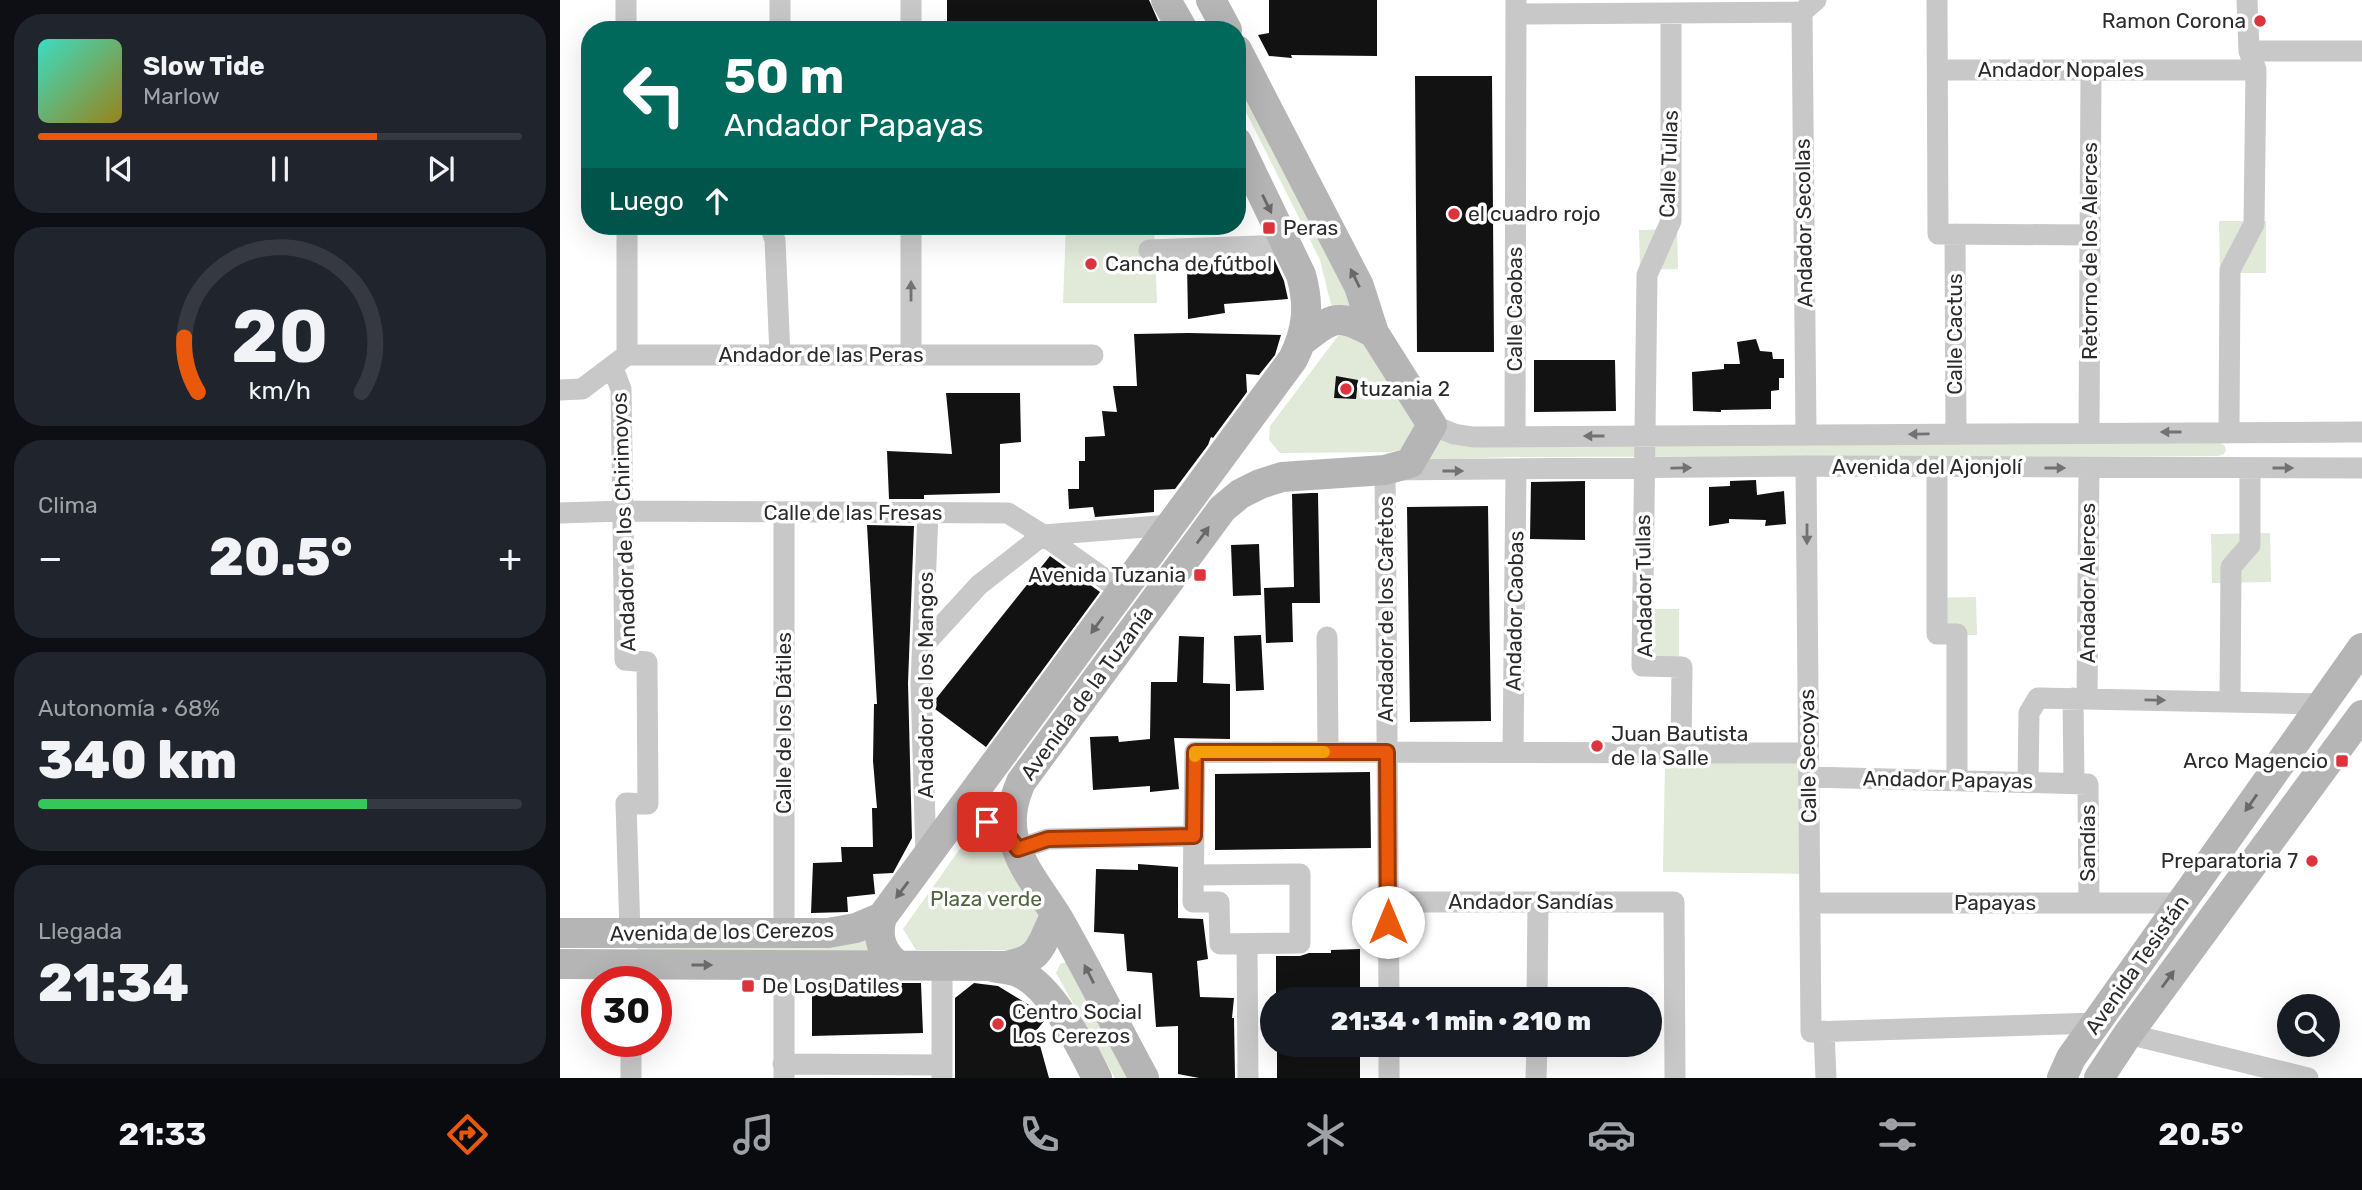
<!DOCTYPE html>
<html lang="es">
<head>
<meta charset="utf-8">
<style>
  :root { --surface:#171b24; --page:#20242c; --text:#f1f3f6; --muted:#9ea1a6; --line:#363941; --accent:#ea580c }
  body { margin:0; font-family:Rubik,sans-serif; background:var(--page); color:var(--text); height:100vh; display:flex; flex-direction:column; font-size:26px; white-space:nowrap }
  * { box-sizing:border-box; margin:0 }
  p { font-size:23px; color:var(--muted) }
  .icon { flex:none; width:38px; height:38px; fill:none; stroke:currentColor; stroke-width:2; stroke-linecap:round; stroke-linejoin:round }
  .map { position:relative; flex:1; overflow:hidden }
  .drawer { display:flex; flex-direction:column; gap:14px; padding:14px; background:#0d0f14; width:560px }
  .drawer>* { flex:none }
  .top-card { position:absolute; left:21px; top:21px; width:665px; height:214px; border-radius:28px; box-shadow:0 7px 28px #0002; background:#00695c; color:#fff; overflow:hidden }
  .fabs { position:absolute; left:1717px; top:994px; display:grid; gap:14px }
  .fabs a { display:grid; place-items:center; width:63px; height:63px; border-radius:50%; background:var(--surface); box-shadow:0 7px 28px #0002; font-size:35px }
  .speed { position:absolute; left:21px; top:966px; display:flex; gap:14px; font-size:35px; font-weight:700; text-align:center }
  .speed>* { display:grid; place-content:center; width:91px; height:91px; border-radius:50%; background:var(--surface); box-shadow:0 7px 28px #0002; line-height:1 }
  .speed .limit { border:10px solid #d22; background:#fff; color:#111 }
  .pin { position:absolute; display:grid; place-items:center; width:60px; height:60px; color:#fff; margin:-30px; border-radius:14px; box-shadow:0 4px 10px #0006 }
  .me { position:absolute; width:77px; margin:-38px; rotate:0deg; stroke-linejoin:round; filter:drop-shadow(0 0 5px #0008) }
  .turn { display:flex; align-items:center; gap:24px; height:147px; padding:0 28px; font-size:32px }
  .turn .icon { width:91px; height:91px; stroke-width:2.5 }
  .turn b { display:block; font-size:49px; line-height:60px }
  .then { display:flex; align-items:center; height:66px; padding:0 28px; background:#0003; gap:14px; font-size:26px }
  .big { font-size:52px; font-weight:800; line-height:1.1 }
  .drawer .widget { flex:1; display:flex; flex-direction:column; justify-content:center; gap:10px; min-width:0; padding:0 24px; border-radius:28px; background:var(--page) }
  .drawer .dial { align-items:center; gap:0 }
  .dial svg { height:182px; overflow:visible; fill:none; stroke:var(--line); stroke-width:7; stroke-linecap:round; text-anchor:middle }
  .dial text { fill:var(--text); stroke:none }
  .song { display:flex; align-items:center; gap:21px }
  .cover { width:84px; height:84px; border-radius:10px; background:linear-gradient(135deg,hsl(170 70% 55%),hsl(50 70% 35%)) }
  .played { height:7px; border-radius:4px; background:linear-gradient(90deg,var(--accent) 70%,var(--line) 70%) }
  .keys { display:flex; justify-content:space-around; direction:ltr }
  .heat { display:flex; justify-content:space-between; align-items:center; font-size:38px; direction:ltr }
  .charge { height:10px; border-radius:5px; background:linear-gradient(90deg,#34c759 68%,var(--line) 0) }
  .trip { position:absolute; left:700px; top:987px; width:402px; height:70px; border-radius:35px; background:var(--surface); box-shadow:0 7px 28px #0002; font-weight:800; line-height:70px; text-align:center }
  .menu { display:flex; height:112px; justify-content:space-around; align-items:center; background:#090b0e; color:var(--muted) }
  .menu .icon { width:49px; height:49px }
  .menu .active { color:var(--accent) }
  .menu b { font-size:32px; color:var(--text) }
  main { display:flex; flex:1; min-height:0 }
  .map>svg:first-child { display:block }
  .green { fill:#e1e9d9 }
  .building { fill:#121212 }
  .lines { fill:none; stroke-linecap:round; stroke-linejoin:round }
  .street { stroke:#c8c8c8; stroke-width:21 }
  .secondary { stroke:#b5b5b5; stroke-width:30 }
  .oneway { fill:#696969 }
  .oneway2 { fill:#727272 }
  .route-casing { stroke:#983908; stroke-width:18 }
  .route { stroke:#ea580c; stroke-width:12 }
  .slow { stroke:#f59e0b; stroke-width:12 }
  .poi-dot { fill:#dc343d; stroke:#fff; stroke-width:2.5 }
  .labels { text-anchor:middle; stroke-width:7; stroke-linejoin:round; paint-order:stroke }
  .poi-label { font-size:21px; fill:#2b2b2b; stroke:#fff; text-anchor:start }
  .street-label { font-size:21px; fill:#2b2b2b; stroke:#fff }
  .park-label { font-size:21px; fill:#4e643c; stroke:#fff }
</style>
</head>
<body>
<main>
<section class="drawer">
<div class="widget">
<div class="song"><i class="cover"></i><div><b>Slow Tide</b><p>Marlow</p></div></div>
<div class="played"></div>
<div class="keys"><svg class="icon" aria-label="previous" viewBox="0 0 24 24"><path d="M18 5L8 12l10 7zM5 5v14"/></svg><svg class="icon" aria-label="pause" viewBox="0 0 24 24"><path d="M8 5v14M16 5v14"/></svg><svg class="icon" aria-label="next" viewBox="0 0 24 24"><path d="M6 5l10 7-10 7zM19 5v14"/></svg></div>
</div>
<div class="widget dial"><svg viewBox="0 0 100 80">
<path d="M14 69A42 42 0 1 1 86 69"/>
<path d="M14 69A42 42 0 0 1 8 45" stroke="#ea580c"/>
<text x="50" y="56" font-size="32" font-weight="700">20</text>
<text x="50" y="72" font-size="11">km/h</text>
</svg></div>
<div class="widget"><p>Clima</p>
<div class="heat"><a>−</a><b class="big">20.5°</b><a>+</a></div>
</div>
<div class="widget"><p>Autonomía · 68%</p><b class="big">340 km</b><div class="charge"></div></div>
<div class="widget"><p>Llegada</p><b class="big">21:34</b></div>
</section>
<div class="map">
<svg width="1802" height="1078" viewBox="0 0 1802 1078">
  <rect width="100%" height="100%" fill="#fff"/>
  <path class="green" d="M677,70L797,307L772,309L760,260L677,94Z
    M1659,221H1706V273H1660Z
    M506,226H594L597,303H503Z
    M1117,229L1118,269L1080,270L1079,230Z
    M790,320L849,401L855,428L846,448L831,452L720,453L709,440L710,426Z
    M874,437L1660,443L1664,445L1666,450L1664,454L1658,456L953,457L869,460Z
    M1710,533L1711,582L1652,583L1651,534Z
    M1416,597L1417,635H1368V598Z
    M1084,609H1119V665H1083Z
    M1105,761L1257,763L1256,874L1103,872Z
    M432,824L496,915L481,948L452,950H356L343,929L412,832Z
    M313,934L319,954L77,953V944Z
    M520,957L584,1078H555L496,973L500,964Z"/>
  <path class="building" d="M387,0H589L600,25V30H387Z
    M709,0H817V56L731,55L732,58L709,56L698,35L709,33Z
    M855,76H932L934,352H857Z
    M701,259H714L724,281L728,299L664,304L665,313L628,319L627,263L701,261Z
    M629,333L721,335L715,355L699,375L686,374L687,392L653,438L651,437L648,445L615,489L594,490V512L535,517L533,507L509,509L508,489H519V461H525V437L545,436L542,411L557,412L553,386H577L574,334Z
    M1196,339L1200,351L1212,352L1213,359H1224V378H1219V390L1211,391V409L1161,410V412L1133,411L1132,372L1164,369V364H1180L1177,342Z
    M974,360H1055L1056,411L974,412Z
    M776,376L798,380L796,399L774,398Z
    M386,393H460L461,442L440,444V493L364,495V499H329L327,451L392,454Z
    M1196,480L1197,495L1224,491L1226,524L1205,526L1206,520L1169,519V523L1149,526V487L1170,486V481Z
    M1025,481V540L970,539L971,482Z
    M751,493H758L760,603H732L733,642L706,643L704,588L734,587L732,494Z
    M928,506L931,721L850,722L847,507Z
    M307,525L354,526L348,683L352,838L333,873L313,874L315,894L287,897L288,912L251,913L253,863L282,862L281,847H313L312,808H317L313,761L314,704H317Z
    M699,544L701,595L673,596L671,545Z
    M490,556L540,592L426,747L375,709V700Z
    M701,635L704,690L676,691L674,636Z
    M619,636L644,637L643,683L670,684V739L614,738L619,789L590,792V786L533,790L530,737L558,736L559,742L590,739L591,682H617Z
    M810,772L811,848L655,850V774Z
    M578,864L618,867V918L643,919L648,959L637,961L640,997L674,998L672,1018H674L675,1078H639L618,1074V1026L596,1027L592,973L567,971L564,934L534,932L536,869L578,870Z
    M800,949V999H716V956H740L749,953H771V950Z
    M252,983H361L363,1033L252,1036Z
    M414,983L438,986L474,1008L481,1015L484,1021L476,1031L489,1078H395V998Z
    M717,1045H800V1078H717Z"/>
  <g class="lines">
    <path class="street" d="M66,0V30
      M220,0V30
      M1377,0L1378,234L1530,235
      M1242,12L1246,434
      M956,14L1242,12L1256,0
      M1111,14V221L1087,275L1082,666L1122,667L1121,753
      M351,30V0
      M1689,51H1802
      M1378,70H1696
      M67,226V355
      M210,226L215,240L220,355
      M1395,234L1396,433
      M589,250L727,245
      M351,355V226
      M52,366L61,389L65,660L87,662L88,804L66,803L70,933
      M0,390L22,389L67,355H533
      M872,425L894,434L913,437L1802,432
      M1669,432L1670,270L1694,224L1696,70L1689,51L1687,0
      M1529,433L1531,70
      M955,436L956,0
      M1246,466L1251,1032L1536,1023
      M1377,468V634H1397V780
      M0,513L62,511L448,513L483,535L562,591
      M224,513V932
      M767,637L768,752
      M363,646L419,585L483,535L611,525
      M1513,698L1514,783
      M1527,699L1529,467
      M1670,700L1671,567L1690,545V468
      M953,752L956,471
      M1249,777L1528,784L1529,903
      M1468,782L1469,713L1478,698L1761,704
      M458,849L488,839L634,836
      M366,857L361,684L368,513
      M634,875L740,874V943L660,944L659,902H633L635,752L1248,753
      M828,902H1114L1115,1078
      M1250,903H1621
      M687,944L688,1078
      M829,999L825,470L1246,466L1802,468
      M977,999L978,902
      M1264,1031L1266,1078
      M1568,1034L1748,1078
      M829,1045V1078
      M223,1064L382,1065
      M382,1076V966
      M71,1078V1041
      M224,1078V965
      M976,1078L977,1045"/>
    <path class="secondary" d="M606,0L623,30
      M651,0L667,30
      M742,341C774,316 778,313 814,333
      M392,823C417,817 436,822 454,841
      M0,933H268L296,928L322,917
      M0,964L446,966C485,959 480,942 496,915
      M339,966C322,954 316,938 322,917L733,359C747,331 750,306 741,275L677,142
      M433,967C441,969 452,969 460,973C493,989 521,1046 537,1078
      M584,1078C555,1025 528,970 498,918C483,893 460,867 454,839C449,818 453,801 461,782L662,509L680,494L700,484L722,477L825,470L850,463L872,425L814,333L799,286L677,50
      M1502,1078L1511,1058L1536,1023L1802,648
      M1539,1078L1568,1034L1802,715"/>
  </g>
  <defs><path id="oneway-solid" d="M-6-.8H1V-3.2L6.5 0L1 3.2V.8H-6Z" transform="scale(1.75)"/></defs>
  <g class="oneway">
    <use href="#oneway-solid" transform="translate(707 204) rotate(64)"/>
    <use href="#oneway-solid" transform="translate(795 278) rotate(-116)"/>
    <use href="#oneway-solid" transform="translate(643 535) rotate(-54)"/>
    <use href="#oneway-solid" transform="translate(537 625) rotate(126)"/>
    <use href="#oneway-solid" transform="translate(1691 803) rotate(125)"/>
    <use href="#oneway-solid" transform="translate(342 890) rotate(127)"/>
    <use href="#oneway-solid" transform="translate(142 965)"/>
    <use href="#oneway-solid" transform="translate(529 974) rotate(-117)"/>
    <use href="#oneway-solid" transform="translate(1608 979) rotate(-54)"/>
  </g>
  <g class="oneway2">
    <use href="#oneway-solid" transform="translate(351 291) rotate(-90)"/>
    <use href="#oneway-solid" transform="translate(1611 432) rotate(180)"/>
    <use href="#oneway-solid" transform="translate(1359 434) rotate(179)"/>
    <use href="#oneway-solid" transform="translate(1034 436) rotate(180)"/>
    <use href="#oneway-solid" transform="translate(1121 468) rotate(-1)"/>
    <use href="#oneway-solid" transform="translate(1495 468)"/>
    <use href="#oneway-solid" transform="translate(1723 468)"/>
    <use href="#oneway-solid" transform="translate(893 471)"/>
    <use href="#oneway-solid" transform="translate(1247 534) rotate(90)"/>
    <use href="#oneway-solid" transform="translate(1595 700) rotate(1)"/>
  </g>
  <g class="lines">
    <defs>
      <path id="route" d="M427,822L446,833L458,849L488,839L634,836L635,752H827L828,922"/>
    </defs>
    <use href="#route" class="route-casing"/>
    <use href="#route" class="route"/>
    <path class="slow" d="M635,756V752H764"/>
  </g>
  <g class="poi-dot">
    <circle cx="1700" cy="21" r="7"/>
    <circle cx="894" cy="214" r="7"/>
    <rect x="702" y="221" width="14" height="14" rx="3.5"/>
    <circle cx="531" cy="264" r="7"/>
    <circle cx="786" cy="389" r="7"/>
    <rect x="633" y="568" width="14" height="14" rx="3.5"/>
    <circle cx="1037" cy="746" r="7"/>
    <rect x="1775" y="754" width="14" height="14" rx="3.5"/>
    <circle cx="1752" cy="861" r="7"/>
    <rect x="181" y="979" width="14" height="14" rx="3.5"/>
    <circle cx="438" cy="1024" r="7"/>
  </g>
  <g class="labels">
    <g class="poi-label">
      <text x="1686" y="28" text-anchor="end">Ramon Corona</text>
      <text x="908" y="221">el cuadro rojo</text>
      <text x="723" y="235">Peras</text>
      <text x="545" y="271">Cancha de fútbol</text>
      <text x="800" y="396">tuzania 2</text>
      <text x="626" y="582" text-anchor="end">Avenida Tuzania</text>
      <text x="1051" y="741">Juan Bautista<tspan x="1051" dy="24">de la Salle</tspan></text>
      <text x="1768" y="768" text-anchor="end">Arco Magencio</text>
      <text x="1738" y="868" text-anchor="end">Preparatoria 7</text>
      <text x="202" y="993">De Los Datiles</text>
      <text x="452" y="1019">Centro Social<tspan x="452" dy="24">Los Cerezos</tspan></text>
    </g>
    <g class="street-label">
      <text x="1501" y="77">Andador Nopales</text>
      <text transform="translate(1109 164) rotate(-88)" y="7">Calle Tullas</text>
      <text transform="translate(1244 223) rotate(-91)" y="7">Andador Secollas</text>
      <text transform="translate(1530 251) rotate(-90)" y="7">Retorno de los Alerces</text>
      <text transform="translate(955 309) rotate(-90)" y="7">Calle Caobas</text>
      <text transform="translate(1395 334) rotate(-90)" y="7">Calle Cactus</text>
      <text x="261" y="362">Andador de las Peras</text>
      <text x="1367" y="474">Avenida del Ajonjolí</text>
      <text x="293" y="520">Calle de las Fresas</text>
      <text transform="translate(64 522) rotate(-92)" y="7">Andador de los Chirimoyos</text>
      <text transform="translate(1528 583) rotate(-90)" y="7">Andador Alerces</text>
      <text transform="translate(1084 586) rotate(-91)" y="7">Andador Tullas</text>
      <text transform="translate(826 609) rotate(-90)" y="7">Andador de los Cafetos</text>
      <text transform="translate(955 611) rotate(-89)" y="7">Andador Caobas</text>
      <text transform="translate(366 685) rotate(-90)" y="7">Andador de los Mangos</text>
      <text transform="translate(527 693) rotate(-54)" y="7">Avenida de la Tuzanía</text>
      <text transform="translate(224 723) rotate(-90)" y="7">Calle de los Dátiles</text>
      <text transform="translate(1248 756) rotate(-91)" y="7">Calle Secoyas</text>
      <text transform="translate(1388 780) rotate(1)" y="7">Andador Papayas</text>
      <text transform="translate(1528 843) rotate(-90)" y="7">Sandías</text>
      <text x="971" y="909">Andador Sandías</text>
      <text x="1435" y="910">Papayas</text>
      <text transform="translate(162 932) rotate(-1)" y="7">Avenida de los Cerezos</text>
      <text transform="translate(1577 965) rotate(-55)" y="7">Avenida Tesistán</text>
    </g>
    <g class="park-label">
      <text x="426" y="906">Plaza verde</text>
    </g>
  </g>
</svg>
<div class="fabs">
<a><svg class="icon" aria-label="search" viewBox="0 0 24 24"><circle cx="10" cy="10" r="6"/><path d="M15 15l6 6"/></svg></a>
</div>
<div class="speed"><div class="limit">30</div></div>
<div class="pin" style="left:427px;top:822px;background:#d93025"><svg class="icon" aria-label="arrive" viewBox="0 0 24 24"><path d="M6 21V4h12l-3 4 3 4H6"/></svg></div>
<svg class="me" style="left:828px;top:922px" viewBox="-20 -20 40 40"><circle r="19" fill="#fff"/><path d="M0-13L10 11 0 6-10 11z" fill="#ea580c"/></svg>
<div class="trip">21:34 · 1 min · 210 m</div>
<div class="top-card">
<div class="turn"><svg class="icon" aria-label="left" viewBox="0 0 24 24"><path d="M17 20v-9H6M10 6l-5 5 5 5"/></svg><div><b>50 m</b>Andador Papayas</div></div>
<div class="then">Luego<svg class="icon" aria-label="ahead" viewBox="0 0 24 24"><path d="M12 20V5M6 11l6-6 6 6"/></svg></div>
</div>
</div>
</main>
<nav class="menu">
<b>21:33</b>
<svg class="icon active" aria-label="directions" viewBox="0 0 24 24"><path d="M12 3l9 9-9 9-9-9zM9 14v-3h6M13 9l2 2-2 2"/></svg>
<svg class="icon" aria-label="music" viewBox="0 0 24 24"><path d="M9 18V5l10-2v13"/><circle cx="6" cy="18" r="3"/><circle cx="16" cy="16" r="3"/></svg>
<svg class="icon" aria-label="phone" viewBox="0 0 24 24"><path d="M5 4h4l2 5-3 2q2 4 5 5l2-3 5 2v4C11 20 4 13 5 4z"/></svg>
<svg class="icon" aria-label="climate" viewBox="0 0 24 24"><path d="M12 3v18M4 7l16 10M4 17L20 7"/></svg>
<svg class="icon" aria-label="car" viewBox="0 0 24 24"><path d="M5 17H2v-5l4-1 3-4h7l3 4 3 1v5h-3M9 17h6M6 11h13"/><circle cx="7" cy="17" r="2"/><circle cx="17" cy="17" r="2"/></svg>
<svg class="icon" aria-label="filters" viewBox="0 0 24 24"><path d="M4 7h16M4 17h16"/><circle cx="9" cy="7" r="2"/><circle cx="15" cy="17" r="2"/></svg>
<b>20.5°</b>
</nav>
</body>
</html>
